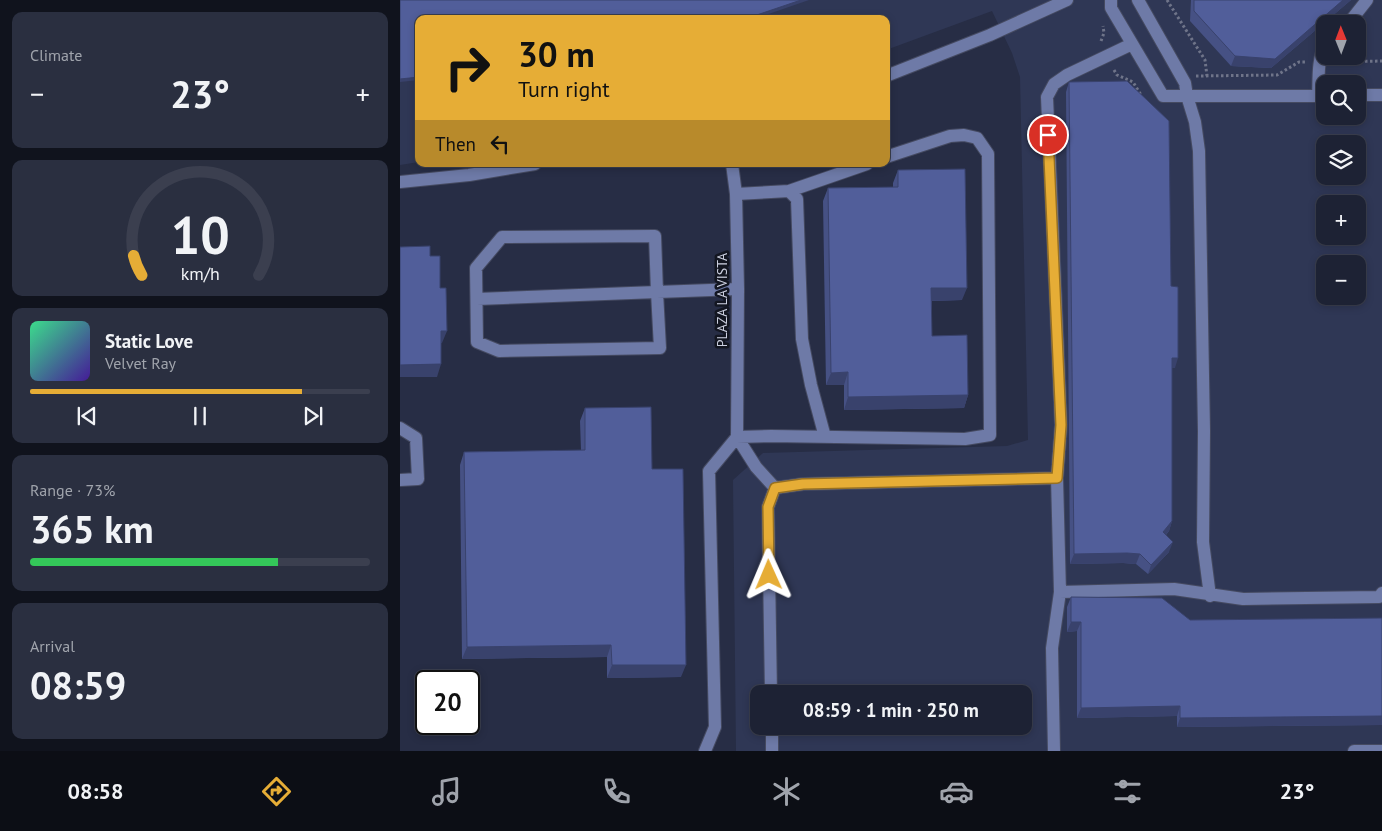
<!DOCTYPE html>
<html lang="en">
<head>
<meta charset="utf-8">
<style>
  :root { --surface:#1d2234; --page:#2a2f40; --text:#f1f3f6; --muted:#a0a4ac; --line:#3b3f4f; --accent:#e6ad36 }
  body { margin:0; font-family:"PT Sans",sans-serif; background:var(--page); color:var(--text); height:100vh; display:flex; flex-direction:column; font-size:19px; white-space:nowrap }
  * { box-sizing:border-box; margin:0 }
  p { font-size:16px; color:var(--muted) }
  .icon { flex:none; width:28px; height:28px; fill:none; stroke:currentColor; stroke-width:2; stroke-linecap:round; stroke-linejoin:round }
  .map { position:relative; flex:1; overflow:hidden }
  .side { display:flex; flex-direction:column; gap:12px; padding:12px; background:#10131d; width:400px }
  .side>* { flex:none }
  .guide { position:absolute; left:15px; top:15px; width:475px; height:152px; border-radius:10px; box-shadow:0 2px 8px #0003,0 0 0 1px var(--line); background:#e6ad36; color:#111; overflow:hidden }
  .needle { width:32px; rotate:359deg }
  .controls { position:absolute; left:916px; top:15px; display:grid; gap:10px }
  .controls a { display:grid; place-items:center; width:50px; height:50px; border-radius:10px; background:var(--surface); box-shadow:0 2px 8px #0003,0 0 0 1px var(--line); font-size:25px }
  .speed { position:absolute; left:15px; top:670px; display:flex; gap:10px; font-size:25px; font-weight:700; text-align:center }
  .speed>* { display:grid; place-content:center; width:65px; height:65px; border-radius:50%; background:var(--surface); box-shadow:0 2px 8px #0003,0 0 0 1px var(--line); line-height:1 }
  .speed .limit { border:2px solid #111; border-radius:8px; background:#fff; color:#111 }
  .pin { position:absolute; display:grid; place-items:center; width:42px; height:42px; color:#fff; margin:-21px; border:2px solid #fff; border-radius:50%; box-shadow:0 1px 5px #0007 }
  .me { position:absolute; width:55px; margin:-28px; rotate:359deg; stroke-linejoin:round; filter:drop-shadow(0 0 4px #0008) }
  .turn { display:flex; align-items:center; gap:18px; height:105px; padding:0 20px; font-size:22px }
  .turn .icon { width:65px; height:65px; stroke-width:2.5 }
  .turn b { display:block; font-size:35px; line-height:42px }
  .then { display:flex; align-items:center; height:48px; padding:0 20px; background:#0003; gap:10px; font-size:19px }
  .big { font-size:38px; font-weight:700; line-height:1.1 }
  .side .card { flex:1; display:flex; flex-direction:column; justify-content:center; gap:8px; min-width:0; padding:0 18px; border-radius:10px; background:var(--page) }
  .side .dial { align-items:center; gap:0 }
  .dial svg { height:130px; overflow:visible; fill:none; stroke:var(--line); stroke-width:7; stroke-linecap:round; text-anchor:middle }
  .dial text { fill:var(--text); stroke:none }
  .song { display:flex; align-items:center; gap:15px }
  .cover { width:60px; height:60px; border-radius:8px; background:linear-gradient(135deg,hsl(150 70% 55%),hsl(260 70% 35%)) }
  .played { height:5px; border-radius:2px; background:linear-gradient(90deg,var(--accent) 80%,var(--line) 80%) }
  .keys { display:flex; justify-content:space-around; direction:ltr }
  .heat { display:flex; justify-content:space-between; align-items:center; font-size:28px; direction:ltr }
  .charge { height:8px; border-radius:4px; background:linear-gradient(90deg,#34c759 73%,var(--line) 0) }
  .trip { position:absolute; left:350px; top:685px; width:282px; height:50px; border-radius:10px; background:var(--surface); box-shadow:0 2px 8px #0003,0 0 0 1px var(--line); font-weight:700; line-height:50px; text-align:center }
  .tab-bar { display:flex; height:80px; justify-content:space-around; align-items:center; background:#0c0e15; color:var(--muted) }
  .tab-bar .icon { width:35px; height:35px }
  .tab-bar .selected { color:var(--accent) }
  .tab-bar b { font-size:22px; color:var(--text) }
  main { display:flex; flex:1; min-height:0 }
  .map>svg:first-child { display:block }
  .built { fill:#2f3755; fill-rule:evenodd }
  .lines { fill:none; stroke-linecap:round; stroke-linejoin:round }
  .minor-casing { stroke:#454a61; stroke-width:14 }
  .path { stroke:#6f7489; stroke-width:3; stroke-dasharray:2.5 2.5; stroke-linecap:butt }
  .minor { stroke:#6e7aa7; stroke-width:12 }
  .wall { fill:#465184 }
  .shaded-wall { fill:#39426c }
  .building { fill:#515e9a; stroke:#39426c }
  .route-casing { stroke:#967023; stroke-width:12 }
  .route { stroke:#e6ad36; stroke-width:9 }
  .labels { text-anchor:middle; stroke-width:5; stroke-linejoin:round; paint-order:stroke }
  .street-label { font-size:14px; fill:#ccd0e0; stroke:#131621 }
</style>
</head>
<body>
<main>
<section class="side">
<div class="card"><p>Climate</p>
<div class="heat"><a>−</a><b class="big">23°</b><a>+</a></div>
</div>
<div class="card dial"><svg viewBox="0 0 100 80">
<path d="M14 69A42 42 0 1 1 86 69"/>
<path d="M14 69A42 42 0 0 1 9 57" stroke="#e6ad36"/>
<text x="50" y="56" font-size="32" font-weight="700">10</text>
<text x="50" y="72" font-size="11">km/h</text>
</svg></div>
<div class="card">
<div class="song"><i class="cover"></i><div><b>Static Love</b><p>Velvet Ray</p></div></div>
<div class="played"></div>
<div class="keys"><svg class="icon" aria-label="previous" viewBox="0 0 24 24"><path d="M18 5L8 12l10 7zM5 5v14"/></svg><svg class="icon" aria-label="pause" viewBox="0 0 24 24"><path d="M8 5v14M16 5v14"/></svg><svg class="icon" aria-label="next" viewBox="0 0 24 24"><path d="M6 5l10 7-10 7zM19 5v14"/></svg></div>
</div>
<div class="card"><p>Range · 73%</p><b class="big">365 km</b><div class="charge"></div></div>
<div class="card"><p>Arrival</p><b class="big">08:59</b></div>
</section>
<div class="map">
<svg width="982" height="751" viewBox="0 0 982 751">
  <rect width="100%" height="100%" fill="#272d45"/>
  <path class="built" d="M0,0H982V751H336L333,480L363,453L607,446L628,440L620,77L612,53L592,11L486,50V19H19V162L0,165ZM925,24H958V56H925ZM925,84H958V116H925ZM925,144H958V176H925ZM925,204H958V236H925ZM925,264H958V296H925ZM359,694H624V726H359Z"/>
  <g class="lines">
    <defs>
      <path id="minor" d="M711,0V8L763,96H925
        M738,0L785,83L787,96L795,122L799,151L804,431L803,542L810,596
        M948,24L967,0
        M486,76L590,35L667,0
        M958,95H982
        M918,96C919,79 917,61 925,45
        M332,164L336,194L338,289L337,437
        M0,182L69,175L135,164
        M389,191L397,199L402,339L411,385L425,437
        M336,194L389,191L467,164
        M77,299L257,292L260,348L99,351L77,342L76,268L102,237L255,236L257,292L338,289
        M0,428L16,438L18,479L0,480
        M337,437L356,467L375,488
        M660,592L774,589L843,599L979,597L982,593
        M371,694L368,507L375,488L403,484L657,478
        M372,726V751
        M305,751L315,727L309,471L337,437L371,436L565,439L590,435L588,154L577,138L564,135L550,136L486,157
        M654,751L652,648L660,592L657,478L661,425L647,97L654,84L667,75L732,44
        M954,751H982"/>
    </defs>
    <use href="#minor" class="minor-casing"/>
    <path class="path" d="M767,0L805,60L807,76
      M701,41L704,33L703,26
      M935,62L982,61
      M714,70L717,75L733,82L741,95
      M796,76L877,75L899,62H906"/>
    <use href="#minor" class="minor"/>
  </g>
  <path class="wall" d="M791,0H951L871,68L831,66L790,21Z
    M669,82L771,286L775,368H772V521L769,531L766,535L769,552L748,574L736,564L723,563L670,564L666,92Z
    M498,170L562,300L532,301V336L568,395L564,408L444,410V385H426L423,201L428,188L493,187V183Z
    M185,408L252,469L281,677L207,678V657L62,659L60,465L64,452L181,451L180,421Z
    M671,597L790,620L982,618V725L777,727V716L677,718V631L667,632V607Z"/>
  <path class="shaded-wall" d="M401,0H409L354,19H345Z
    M943,0H951L871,68L831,66L835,56Z
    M19,77V80L0,82V79Z
    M531,288H567L562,300L527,301Z
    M41,331H47L42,343L36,344Z
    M772,358H778L775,368H768Z
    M41,364L37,377H0V365Z
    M448,372L444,385H426L431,373Z
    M568,395L564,408L444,410L448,397Z
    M772,521L769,531L759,542L763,532Z
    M773,542L769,552L748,574L751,565Z
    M727,553L740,554L736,564L723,563L670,564L674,554Z
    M671,622H681L677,631L667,632Z
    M211,645L207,657L62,659L67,647Z
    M212,665H286L281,677L207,678Z
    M780,706L777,716L677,718L681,708Z
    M982,716V725L777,727L780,718Z"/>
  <path class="building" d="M0,0H401L345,19H19V77L0,79Z
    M794,0H943L875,59L835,56L794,11Z
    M727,81L769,121L771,286L778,287V358H772V521L763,532L773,542L751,565L740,554L727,553L674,554L669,82Z
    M565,169L567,288H531L532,336L567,335L568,395L448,397V372L431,373L428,188L498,187V170Z
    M30,246V256H40V288H46L47,331H41V364L0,365V247Z
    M251,407L252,469H283L286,665H212L211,645L67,647L64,452L185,450V408Z
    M671,597L762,598L790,620L982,618V716L780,718V706L681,708V622H671Z"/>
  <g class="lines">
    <defs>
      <path id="route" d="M369,575L368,507L375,488L403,484L657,478L661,425L648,135"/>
    </defs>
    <use href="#route" class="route-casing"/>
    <use href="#route" class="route"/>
  </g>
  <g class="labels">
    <g class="street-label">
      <text transform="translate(322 300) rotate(-90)" y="5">PLAZA LA VISTA</text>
    </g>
  </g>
</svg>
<div class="controls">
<a><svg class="needle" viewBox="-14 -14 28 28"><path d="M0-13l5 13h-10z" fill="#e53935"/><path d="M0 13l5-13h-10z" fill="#a0a4ac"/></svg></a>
<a><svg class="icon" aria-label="search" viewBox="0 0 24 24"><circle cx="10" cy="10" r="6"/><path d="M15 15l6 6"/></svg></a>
<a><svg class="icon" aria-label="layers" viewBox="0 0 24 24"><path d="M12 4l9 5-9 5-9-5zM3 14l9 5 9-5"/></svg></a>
<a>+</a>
<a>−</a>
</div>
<div class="speed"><div class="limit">20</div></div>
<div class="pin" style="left:648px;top:135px;background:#d93025"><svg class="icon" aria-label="arrive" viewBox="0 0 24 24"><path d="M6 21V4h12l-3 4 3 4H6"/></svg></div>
<svg class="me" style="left:369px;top:575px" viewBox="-20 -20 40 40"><path d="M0-17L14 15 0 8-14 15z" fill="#e6ad36" stroke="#fff" stroke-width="4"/></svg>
<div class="trip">08:59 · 1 min · 250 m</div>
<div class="guide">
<div class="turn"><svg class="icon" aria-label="right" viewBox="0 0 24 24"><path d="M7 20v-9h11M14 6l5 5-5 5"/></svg><div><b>30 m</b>Turn right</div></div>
<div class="then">Then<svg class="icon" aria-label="left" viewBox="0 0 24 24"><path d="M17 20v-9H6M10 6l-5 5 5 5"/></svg></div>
</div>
</div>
</main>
<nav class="tab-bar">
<b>08:58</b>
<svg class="icon selected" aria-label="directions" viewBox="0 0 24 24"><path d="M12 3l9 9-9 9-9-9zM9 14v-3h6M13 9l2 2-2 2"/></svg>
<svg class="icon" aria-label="music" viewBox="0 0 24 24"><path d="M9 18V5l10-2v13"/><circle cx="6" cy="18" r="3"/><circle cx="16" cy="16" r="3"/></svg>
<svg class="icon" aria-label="phone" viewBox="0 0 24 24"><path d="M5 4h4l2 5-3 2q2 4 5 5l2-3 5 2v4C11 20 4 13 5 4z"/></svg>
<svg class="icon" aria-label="climate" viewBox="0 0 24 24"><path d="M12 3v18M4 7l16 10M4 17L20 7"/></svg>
<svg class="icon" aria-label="car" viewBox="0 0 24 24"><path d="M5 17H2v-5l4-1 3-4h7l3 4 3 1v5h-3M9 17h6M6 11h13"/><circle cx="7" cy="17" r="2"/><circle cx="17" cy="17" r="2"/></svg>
<svg class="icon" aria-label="filters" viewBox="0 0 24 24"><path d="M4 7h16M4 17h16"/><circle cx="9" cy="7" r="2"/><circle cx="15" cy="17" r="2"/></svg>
<b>23°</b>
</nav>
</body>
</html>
